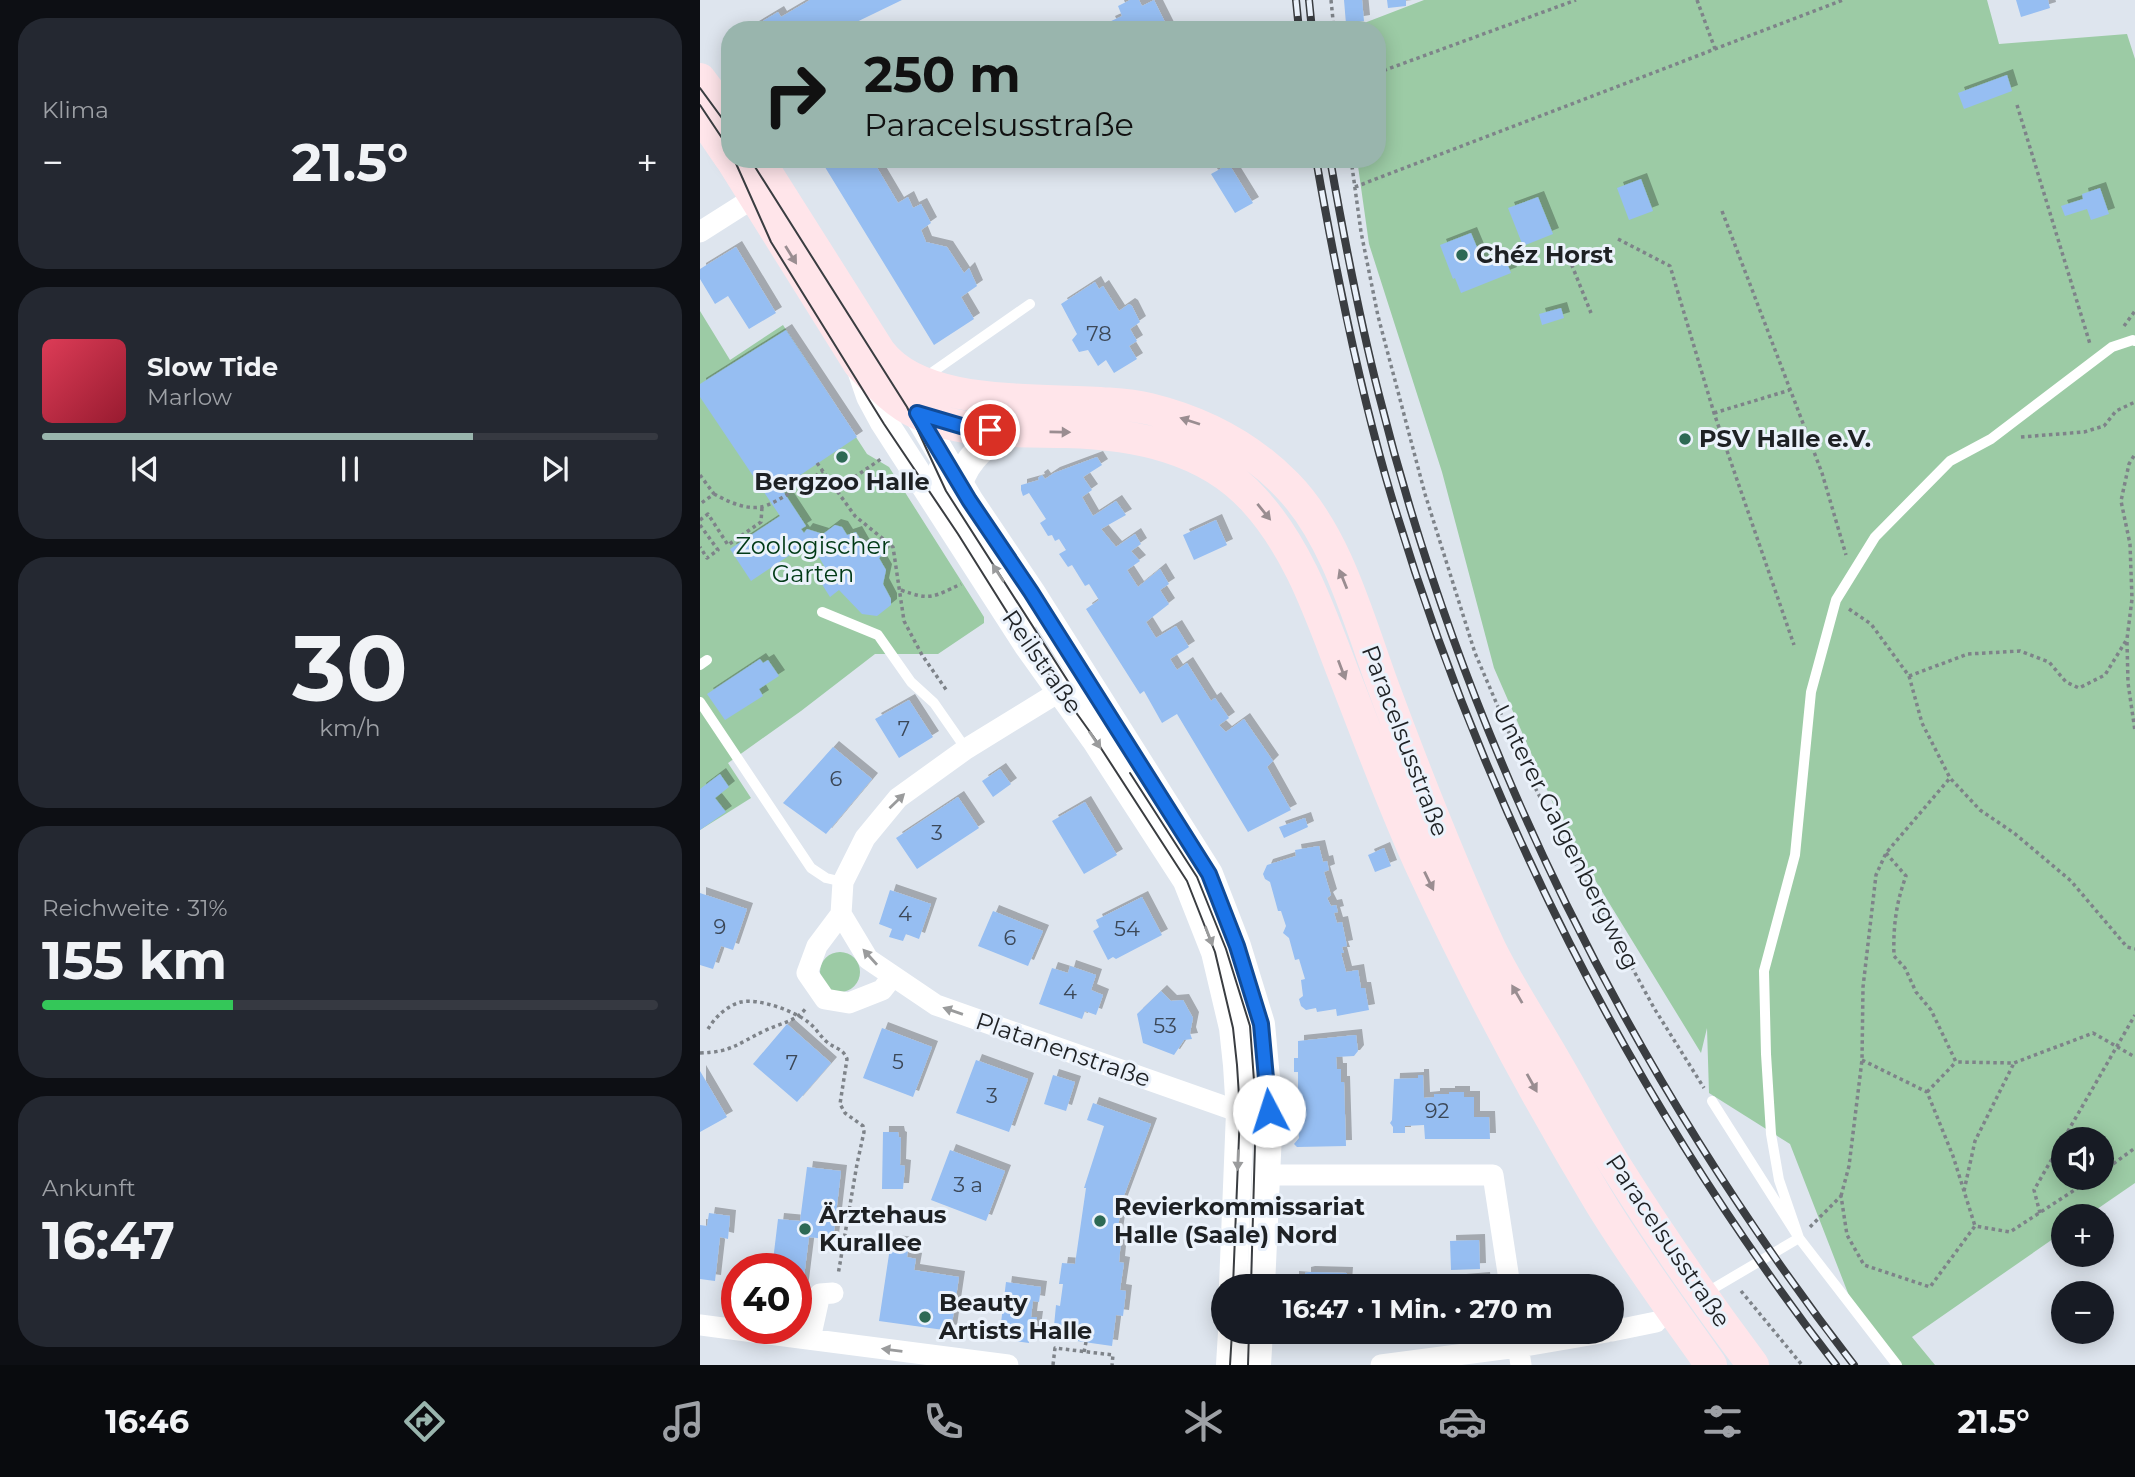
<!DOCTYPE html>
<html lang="de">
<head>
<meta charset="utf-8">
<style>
  :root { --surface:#171b24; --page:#242831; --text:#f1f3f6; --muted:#9ea1a6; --line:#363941; --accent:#99b5ad }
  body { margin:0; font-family:Montserrat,sans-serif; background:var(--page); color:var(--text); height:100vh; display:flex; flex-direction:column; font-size:26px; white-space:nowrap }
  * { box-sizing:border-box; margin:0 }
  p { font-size:23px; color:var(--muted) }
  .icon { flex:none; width:38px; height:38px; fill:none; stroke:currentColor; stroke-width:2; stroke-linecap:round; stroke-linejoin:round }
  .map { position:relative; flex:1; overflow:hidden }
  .side { display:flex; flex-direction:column; gap:18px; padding:18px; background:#0d0f14; width:700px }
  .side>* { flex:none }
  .hud { position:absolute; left:21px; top:21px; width:665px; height:147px; border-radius:28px; box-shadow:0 4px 18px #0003; background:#99b5ad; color:#111; overflow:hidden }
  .buttons { position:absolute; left:1351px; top:1127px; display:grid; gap:14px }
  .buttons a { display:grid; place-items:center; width:63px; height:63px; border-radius:50%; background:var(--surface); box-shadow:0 4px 18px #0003; font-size:35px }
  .speed { position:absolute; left:21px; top:1253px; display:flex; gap:14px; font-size:35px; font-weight:700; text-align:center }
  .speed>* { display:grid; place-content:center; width:91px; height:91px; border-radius:50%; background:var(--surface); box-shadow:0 4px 18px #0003; line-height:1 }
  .speed .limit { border:10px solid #d22; background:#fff; color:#111 }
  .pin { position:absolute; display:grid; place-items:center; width:60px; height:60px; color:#fff; margin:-30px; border:4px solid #fff; border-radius:50%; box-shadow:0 2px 7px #0007 }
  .me { position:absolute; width:77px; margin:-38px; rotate:355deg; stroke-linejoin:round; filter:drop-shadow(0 0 5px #0008) }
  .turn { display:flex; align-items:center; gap:24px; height:147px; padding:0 28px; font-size:32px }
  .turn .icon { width:91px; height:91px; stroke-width:2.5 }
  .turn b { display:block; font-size:49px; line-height:60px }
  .big { font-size:52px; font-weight:700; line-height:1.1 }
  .side .tile { flex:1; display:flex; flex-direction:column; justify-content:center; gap:10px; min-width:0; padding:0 24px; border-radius:28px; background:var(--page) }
  .side .dial { align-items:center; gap:0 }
  .dial b { font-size:91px; line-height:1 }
  .song { display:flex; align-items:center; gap:21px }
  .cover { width:84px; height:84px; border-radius:10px; background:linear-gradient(135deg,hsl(350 70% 55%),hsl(350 70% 35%)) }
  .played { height:7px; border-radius:4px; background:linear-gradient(90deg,var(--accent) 70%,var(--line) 70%) }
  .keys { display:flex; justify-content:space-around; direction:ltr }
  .heat { display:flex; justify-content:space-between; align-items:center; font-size:38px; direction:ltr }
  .charge { height:10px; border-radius:5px; background:linear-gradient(90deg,#34c759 31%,var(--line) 0) }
  .trip { position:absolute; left:511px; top:1274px; width:413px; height:70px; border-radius:35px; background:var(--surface); box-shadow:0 4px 18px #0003; font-weight:700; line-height:70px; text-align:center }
  .tab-bar { display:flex; height:112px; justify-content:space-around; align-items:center; background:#090b0e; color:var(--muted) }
  .tab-bar .icon { width:49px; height:49px }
  .tab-bar .on { color:var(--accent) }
  .tab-bar b { font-size:32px; color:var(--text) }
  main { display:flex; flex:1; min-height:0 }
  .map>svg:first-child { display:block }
  .green { fill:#9ccba5; fill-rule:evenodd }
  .building { fill:#96bef2; filter:url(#shadow) }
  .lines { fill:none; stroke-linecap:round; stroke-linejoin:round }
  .path { stroke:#7e8389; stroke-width:3.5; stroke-dasharray:3.5 3.5; stroke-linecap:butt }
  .service { stroke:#fff; stroke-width:10 }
  .minor { stroke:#fff; stroke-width:21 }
  .tertiary { stroke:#fff; stroke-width:28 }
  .secondary { stroke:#ffe5ea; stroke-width:32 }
  .tram { stroke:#3a3d41; stroke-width:2 }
  .rail-casing { stroke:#3a3d41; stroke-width:8 }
  .rail { stroke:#ebf2fb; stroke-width:5; stroke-dasharray:16; stroke-linecap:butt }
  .oneway { fill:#9a8d91 }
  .oneway2 { fill:#9a9b9c }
  .route-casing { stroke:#114b97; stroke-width:18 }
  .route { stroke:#1a73e8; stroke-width:12 }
  .poi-dot { fill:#2d6954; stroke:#ebf2fb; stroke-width:2.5 }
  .labels { text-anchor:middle; stroke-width:6; stroke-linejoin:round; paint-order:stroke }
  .number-label { font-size:21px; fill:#3c4858 }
  .poi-label { font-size:24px; font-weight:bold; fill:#1e2124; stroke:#ebf2fb; text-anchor:start }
  .park-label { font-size:24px; fill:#013a16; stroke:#ebf2fb }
  .street-label { font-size:24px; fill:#1e2124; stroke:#ebf2fb }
</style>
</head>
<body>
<main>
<section class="side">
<div class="tile"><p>Klima</p>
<div class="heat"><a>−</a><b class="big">21.5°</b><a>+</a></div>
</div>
<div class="tile">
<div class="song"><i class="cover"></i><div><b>Slow Tide</b><p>Marlow</p></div></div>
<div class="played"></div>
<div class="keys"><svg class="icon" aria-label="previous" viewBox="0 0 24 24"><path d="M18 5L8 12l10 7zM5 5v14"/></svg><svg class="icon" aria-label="pause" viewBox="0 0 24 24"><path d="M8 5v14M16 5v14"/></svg><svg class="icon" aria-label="next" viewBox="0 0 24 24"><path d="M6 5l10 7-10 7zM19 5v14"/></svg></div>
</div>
<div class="tile dial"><b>30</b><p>km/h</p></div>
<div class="tile"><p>Reichweite · 31%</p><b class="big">155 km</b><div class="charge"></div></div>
<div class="tile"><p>Ankunft</p><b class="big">16:47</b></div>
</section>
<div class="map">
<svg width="1435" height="1365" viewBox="0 0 1435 1365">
  <defs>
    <filter id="shadow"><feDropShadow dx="6" dy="-6" stdDeviation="0" flood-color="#0004"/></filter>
  </defs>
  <rect width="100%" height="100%" fill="#dee5ee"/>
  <path class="green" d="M724,0H1287L1299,44L1427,34L1435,59V1183L1387,1216H1363V1232L1212,1337L1235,1365H1199L1153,1306L1090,1144L1009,1093L1007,1028L1001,1053L865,831L794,668L742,472L669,244L657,159H677V30H646ZM1363,1139H1402V1178H1363Z
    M0,311L30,360L83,325L167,454L189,467L284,617V623L238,654H175L101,711L28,763L51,798L0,830Z
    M120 972a20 20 0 1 1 40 0a20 20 0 1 1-40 0Z"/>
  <path class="building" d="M110,0H202L140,30H48L78,12L81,17Z
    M430,0H439L442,6L454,0L469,30H413L409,22L422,16L418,6Z
    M644,0H662L664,21L646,24Z
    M687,0H706V6L688,8Z
    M1316,0H1348L1350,8L1321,17Z
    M1307,75L1312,91L1264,109L1258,93Z
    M120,159H172L198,203L208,197L213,208L221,204L231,223L221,230L226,242L247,247L264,273L269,268L277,286L261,297L274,319L234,345Z
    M529,164L553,203L535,213L511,174Z
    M941,179L953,211L929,220L917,188Z
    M1400,188L1409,214L1391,220L1387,209L1365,216L1361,206L1383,199L1382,194Z
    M838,197L853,234L823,246L808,208Z
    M771,233L784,264L804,256L811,273L761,293L755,278L753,279L740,245Z
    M36,247L76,313L49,329L28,296L15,304L0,279V269Z
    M395,282L399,289L403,286L419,311L429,304L432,306L440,322L430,329L437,341L429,346L437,359L414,373L406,360L398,366L388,350L379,352L372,340L377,334L361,304Z
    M861,308L864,318L842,325L839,314Z
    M86,330L157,437L81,488L106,526L101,529L104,533L107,529L123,534L135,525L142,527L147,535L156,532L168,553L179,546L184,553L179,558L186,570L183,584L191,599V605L177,616L162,614L139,590L130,597L118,578L127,571L119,557L111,562L103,549L112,543L111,541L51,581L30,549L80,516L0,397V384Z
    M397,457L402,465L383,477L392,490L382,497L393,516L416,501L426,515L401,529L416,547L435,534L441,544L431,551L440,561L427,570L438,587L460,569L469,584L460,590L469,604L446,622L456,638L476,626L489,647L470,659L477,670L487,663L511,701L515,698L529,718L519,725L526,732L544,719L573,761L567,767L591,810L548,832L477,714L462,723L444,691L440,694L386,609L399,600L389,584L385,586L372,565L368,567L359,554L366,550L359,539L355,541L352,535L348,536L340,523L346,519L329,493L323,496L321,490V485L339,480L338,478L342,475L345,479L354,473Z
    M516,520L527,545L494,560L483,535Z
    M60,659L63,663L68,660L79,676L59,689L63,696L25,720L7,694Z
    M209,700L233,737L199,758L175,719Z
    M133,747L172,779L126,834L83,803Z
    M300,769L311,784L293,797L282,781Z
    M20,774L29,787L15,798L26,812L0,830V789Z
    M258,797L279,828L217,869L196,838Z
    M385,802L417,855L384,874L352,821Z
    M605,818L608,827L584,838L579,827Z
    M619,846L623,862L627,861L629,870L624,872L631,895L627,898L631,906L636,905L638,912L634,913L637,923L642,922L647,946L642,947L644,953H641L646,972L658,970L661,988H665L669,1010L637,1016L636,1009L617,1012L616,1008L606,1010L601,1006L599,999L603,996L601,980L605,979L599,959L595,960L589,938L583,933L586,926L581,911H578L570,882L565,879L563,874L567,865L596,856L595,850Z
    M684,848L691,866L675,872L668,855Z
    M190,890L231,904L219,939L206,934L203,941L189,937L192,929L179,924Z
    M0,893L47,909L33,950L21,946L13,969L0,965Z
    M442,897L462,935L416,959L413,957L408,960L393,931L399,927L396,920Z
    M293,911L343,931L328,966L278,946Z
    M370,966L396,975L391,990L403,995L396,1015L385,1011L382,1019L339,1004L352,968L368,973Z
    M461,991L471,1001L483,1000L493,1018L490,1033L492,1039L484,1040L474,1055L443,1043L437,1014Z
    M87,1024L131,1063L97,1102L53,1064Z
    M182,1028L232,1047L213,1097L163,1078Z
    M656,1035L658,1051L654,1056L636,1057L637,1069H641V1082H644L646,1146L597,1147L594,1144L599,1138L598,1126H594V1107L598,1106V1072H594V1058H598V1041Z
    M276,1060L328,1079L309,1132L256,1113Z
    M0,1071L27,1117L0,1132Z
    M353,1075L375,1082L366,1111L344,1104Z
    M718,1075H723L724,1098L734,1097V1094H749V1092H764V1097H774V1117H789L790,1139H725L724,1125L705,1126V1133H693V1127L690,1123L692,1120L694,1079L718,1078Z
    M393,1103L451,1124L422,1201L416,1241H421L419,1262L424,1263L420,1290L426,1291L423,1316L416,1315L412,1346L377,1341L365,1342L367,1327L354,1326L356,1305L360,1306L363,1284H359L362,1263L375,1264L386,1188H384L404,1126L387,1120Z
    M183,1132H198L199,1137L201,1138L200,1165L205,1166L203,1189H182Z
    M250,1150L305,1171L286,1221L231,1200Z
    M107,1167L141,1171L133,1240L109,1237L102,1293L96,1292V1269H72L78,1219L100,1221Z
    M9,1213L30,1216L28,1239L20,1237L15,1281L0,1279V1225L7,1226Z
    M779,1240L780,1269L751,1270L750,1241Z
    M191,1241L209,1243L207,1257L216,1259L214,1270L259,1277L251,1331L179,1321Z
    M609,1272L647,1273L646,1286H593V1277L605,1278V1273Z
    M784,1278L785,1286H761L760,1280Z
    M306,1282L341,1287L339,1302L333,1301L331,1317H337L334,1339L329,1338V1343L299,1339Z
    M729,1332H772V1333L729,1338Z"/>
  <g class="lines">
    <path class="path" d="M631,0L634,30
      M997,0L1015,49
      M677,73L876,0
      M1317,105L1390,344
      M651,159L661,232L678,316L725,494L775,653L822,763L866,846L954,1008L1004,1088
      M655,187L1143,0
      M1022,211L1122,473L1146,555
      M918,239L970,266L1014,413L1094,645
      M869,258L891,313
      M1424,326L1435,311
      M1014,413L1090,390
      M1321,437L1384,432L1404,426L1416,411L1435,402
      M117,463L155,516L193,547L204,621L222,655L247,691
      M0,475L14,494L0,504
      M137,489L181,459
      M14,494C27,501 45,510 61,507C75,505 110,479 123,471
      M0,520L8,514L28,545L61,522L62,507
      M0,525L18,550L7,558L0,547
      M201,590C231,601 233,597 261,584
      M1149,609L1171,624L1209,676L1222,723L1250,778L1280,810L1314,833L1371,881L1427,947L1435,949
      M1427,642L1428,683L1435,731
      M1209,676L1268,654L1320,651L1349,662L1366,682L1379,688L1405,675L1427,639L1432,599L1430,544L1421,501L1429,464L1435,454
      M1186,853L1206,876C1196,903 1193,927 1194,956L1205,968L1216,992L1231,1010L1256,1062L1314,1063L1393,1033L1435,1057
      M8,1029C15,1017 28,1005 41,1002C59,998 94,1011 108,1022C116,1028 120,1036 127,1042C135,1049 143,1048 147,1059L140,1104L145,1113L163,1126L164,1132L157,1164L138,1275
      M0,1053C32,1052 37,1044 64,1031C80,1023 96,1022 107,1007
      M1162,1060L1227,1092L1253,1156L1275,1226
      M1227,1092L1256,1062
      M1402,1172L1435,1148
      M1264,1191L1275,1141L1314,1063
      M1141,1196L1149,1166L1162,1060L1163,987L1176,875L1186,853L1250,778
      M1340,1213L1334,1190L1435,1015
      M1110,1227L1141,1196L1147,1235L1164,1265L1230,1287L1275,1226L1310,1232L1393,1178
      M1041,1291L1102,1365
      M384,1352L386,1342
      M353,1365L355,1348L413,1355L412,1365"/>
    <path class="service" d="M224,378L330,304
      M234,466L246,491L331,625
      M122,612L178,635L211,682L234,703L266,749
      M0,665L7,660
      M0,702L111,868L126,878L143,882
      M1012,1101L1099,1238L1197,1365
      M1099,1238L1079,1180L1071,1134L1066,1054L1064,971L1095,855L1111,692L1136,600L1175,537L1250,461L1291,439L1412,347L1433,340L1435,341
      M1004,1294L1099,1238"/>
    <path class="minor" d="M0,232L55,197
      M141,914L168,959L236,1005L540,1112
      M141,914L143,882L165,838L198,798L266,749L362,690
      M141,914L117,946L107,973L125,999L149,1003L182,990L193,976
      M567,1175H793L810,1286
      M0,1325L308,1365
      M912,1331L956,1322
      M816,1332L821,1365
      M110,1339L120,1294L133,1293
      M681,1365L818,1347L907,1332"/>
    <path class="tertiary" d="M159,364L170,396L184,422L327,644L395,739L487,881L515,952L533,1028L537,1065L540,1112L533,1286
      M211,403L269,500L331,592L509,874L537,946L561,1024L569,1111L561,1286
      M259,483C268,457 285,443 309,432
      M530,1365L532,1332
      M557,1365L559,1332"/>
    <path class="secondary" d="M0,79L30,119
      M0,114L30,158
      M31,159L159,364C177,383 195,403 219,414C266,434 316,431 366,432C435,434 506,447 554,500C598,548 619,610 642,670C668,736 692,803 722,868C775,982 834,1093 899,1201C933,1257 973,1311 1011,1365
      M58,159L180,352C230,418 374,392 450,409C503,422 548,445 587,485C637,536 659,621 683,686C716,775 750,863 790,948C809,987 834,1024 855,1061C876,1097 895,1133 917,1168C959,1235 1005,1301 1053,1365"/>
    <path class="tram" d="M0,88L30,129
      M0,105L30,150
      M34,159L71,242L184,424L258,534L327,644L395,739L487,881L515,952L533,1028L537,1065L540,1112L533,1286
      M50,159L207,407L246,491L371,686
      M430,773L497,877L526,949L550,1026L556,1108L551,1286
      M530,1365L532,1332
      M548,1365L549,1332"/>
    <defs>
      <path id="rail" d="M596,0L599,30
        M609,0L612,30
        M616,159C635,267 656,373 686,478C779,799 932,1101 1136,1365
        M630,159C644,238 659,317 679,395C767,747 932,1078 1154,1365"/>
    </defs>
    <use href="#rail" class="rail-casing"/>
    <use href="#rail" class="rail"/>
  </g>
  <defs><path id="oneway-solid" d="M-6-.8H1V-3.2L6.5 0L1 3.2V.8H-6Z" transform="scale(1.75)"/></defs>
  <g class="oneway">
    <use href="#oneway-solid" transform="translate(91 255) rotate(58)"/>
    <use href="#oneway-solid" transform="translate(490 421) rotate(-162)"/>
    <use href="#oneway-solid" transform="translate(360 432) rotate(1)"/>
    <use href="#oneway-solid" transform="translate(564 512) rotate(51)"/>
    <use href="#oneway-solid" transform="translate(643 579) rotate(-112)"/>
    <use href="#oneway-solid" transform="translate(642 670) rotate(69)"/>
    <use href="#oneway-solid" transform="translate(729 881) rotate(64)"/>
    <use href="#oneway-solid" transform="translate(817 994) rotate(-120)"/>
    <use href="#oneway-solid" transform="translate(832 1083) rotate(61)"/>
  </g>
  <g class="oneway2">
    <use href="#oneway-solid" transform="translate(298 573) rotate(-123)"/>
    <use href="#oneway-solid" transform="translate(395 740) rotate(56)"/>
    <use href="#oneway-solid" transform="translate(197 801) rotate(-44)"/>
    <use href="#oneway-solid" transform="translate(509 936) rotate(69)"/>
    <use href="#oneway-solid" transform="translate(170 957) rotate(-132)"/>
    <use href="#oneway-solid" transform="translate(253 1011) rotate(-161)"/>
    <use href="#oneway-solid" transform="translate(538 1160) rotate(92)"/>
    <use href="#oneway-solid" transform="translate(192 1350) rotate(-173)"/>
  </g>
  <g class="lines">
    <defs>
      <path id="route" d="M290,430L268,428L217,413L269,500L331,592L509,874L537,946L561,1024L569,1111"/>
    </defs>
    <use href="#route" class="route-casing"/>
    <use href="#route" class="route"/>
  </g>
  <g class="poi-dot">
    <circle cx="762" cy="255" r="7"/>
    <circle cx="985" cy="439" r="7"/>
    <circle cx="142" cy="457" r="7"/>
    <circle cx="400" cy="1221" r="7"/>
    <circle cx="105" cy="1229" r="7"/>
    <circle cx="225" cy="1317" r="7"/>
  </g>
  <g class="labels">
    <g class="number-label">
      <text x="399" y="341">78</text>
      <text x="204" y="736">7</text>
      <text x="136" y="786">6</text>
      <text x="237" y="840">3</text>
      <text x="205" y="921">4</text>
      <text x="20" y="934">9</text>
      <text x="427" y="936">54</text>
      <text x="310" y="945">6</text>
      <text x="370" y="999">4</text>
      <text x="465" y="1033">53</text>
      <text x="198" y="1069">5</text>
      <text x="92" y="1070">7</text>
      <text x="292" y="1103">3</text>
      <text x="737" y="1118">92</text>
      <text x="268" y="1192">3 a</text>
    </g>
    <g class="poi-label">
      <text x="776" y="263">Chéz Horst</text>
      <text x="999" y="447">PSV Halle e.V.</text>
      <text x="142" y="490" text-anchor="middle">Bergzoo Halle</text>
      <text x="414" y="1215">Revierkommissariat<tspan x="414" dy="28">Halle (Saale) Nord</tspan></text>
      <text x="119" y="1223">Ärztehaus<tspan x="119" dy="28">Kurallee</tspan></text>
      <text x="239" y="1311">Beauty<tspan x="239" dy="28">Artists Halle</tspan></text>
    </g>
    <g class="park-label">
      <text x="113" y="554">Zoologischer<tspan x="113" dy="28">Garten</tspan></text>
    </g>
    <g class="street-label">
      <text transform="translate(342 662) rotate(55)" y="8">Reilstraße</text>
      <text transform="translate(705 741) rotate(69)" y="8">Paracelsusstraße</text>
      <text transform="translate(866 837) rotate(63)" y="8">Unterer Galgenbergweg</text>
      <text transform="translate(363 1050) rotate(19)" y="8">Platanenstraße</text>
      <text transform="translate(968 1241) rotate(56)" y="8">Paracelsusstraße</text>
    </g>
  </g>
</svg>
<div class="buttons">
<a><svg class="icon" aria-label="sound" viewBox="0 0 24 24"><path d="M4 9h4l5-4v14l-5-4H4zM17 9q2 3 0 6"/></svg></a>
<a>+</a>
<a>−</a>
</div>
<div class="speed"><div class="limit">40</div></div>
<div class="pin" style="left:290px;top:430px;background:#d93025"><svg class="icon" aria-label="arrive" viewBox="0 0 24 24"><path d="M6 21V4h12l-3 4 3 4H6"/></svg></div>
<svg class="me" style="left:569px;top:1111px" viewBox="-20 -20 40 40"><circle r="19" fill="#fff"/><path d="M0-13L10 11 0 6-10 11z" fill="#1a73e8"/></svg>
<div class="trip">16:47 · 1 Min. · 270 m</div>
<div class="hud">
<div class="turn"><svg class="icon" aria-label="right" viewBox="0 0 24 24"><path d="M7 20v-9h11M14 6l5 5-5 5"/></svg><div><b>250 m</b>Paracelsusstraße</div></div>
</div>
</div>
</main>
<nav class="tab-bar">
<b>16:46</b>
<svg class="icon on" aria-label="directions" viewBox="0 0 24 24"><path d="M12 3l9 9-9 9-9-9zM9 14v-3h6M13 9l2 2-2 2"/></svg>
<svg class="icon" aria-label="music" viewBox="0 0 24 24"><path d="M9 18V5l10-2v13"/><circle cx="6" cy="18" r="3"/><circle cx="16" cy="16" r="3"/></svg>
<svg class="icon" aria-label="phone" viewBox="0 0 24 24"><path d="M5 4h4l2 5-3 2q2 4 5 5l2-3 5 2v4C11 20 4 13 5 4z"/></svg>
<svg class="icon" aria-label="climate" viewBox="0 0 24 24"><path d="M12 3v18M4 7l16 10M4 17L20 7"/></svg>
<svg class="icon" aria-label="car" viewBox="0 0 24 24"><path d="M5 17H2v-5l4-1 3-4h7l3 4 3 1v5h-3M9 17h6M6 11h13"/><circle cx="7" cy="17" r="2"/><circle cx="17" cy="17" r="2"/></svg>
<svg class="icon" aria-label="filters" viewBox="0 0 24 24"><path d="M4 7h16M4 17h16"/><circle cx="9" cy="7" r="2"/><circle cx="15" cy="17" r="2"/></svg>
<b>21.5°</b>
</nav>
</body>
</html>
